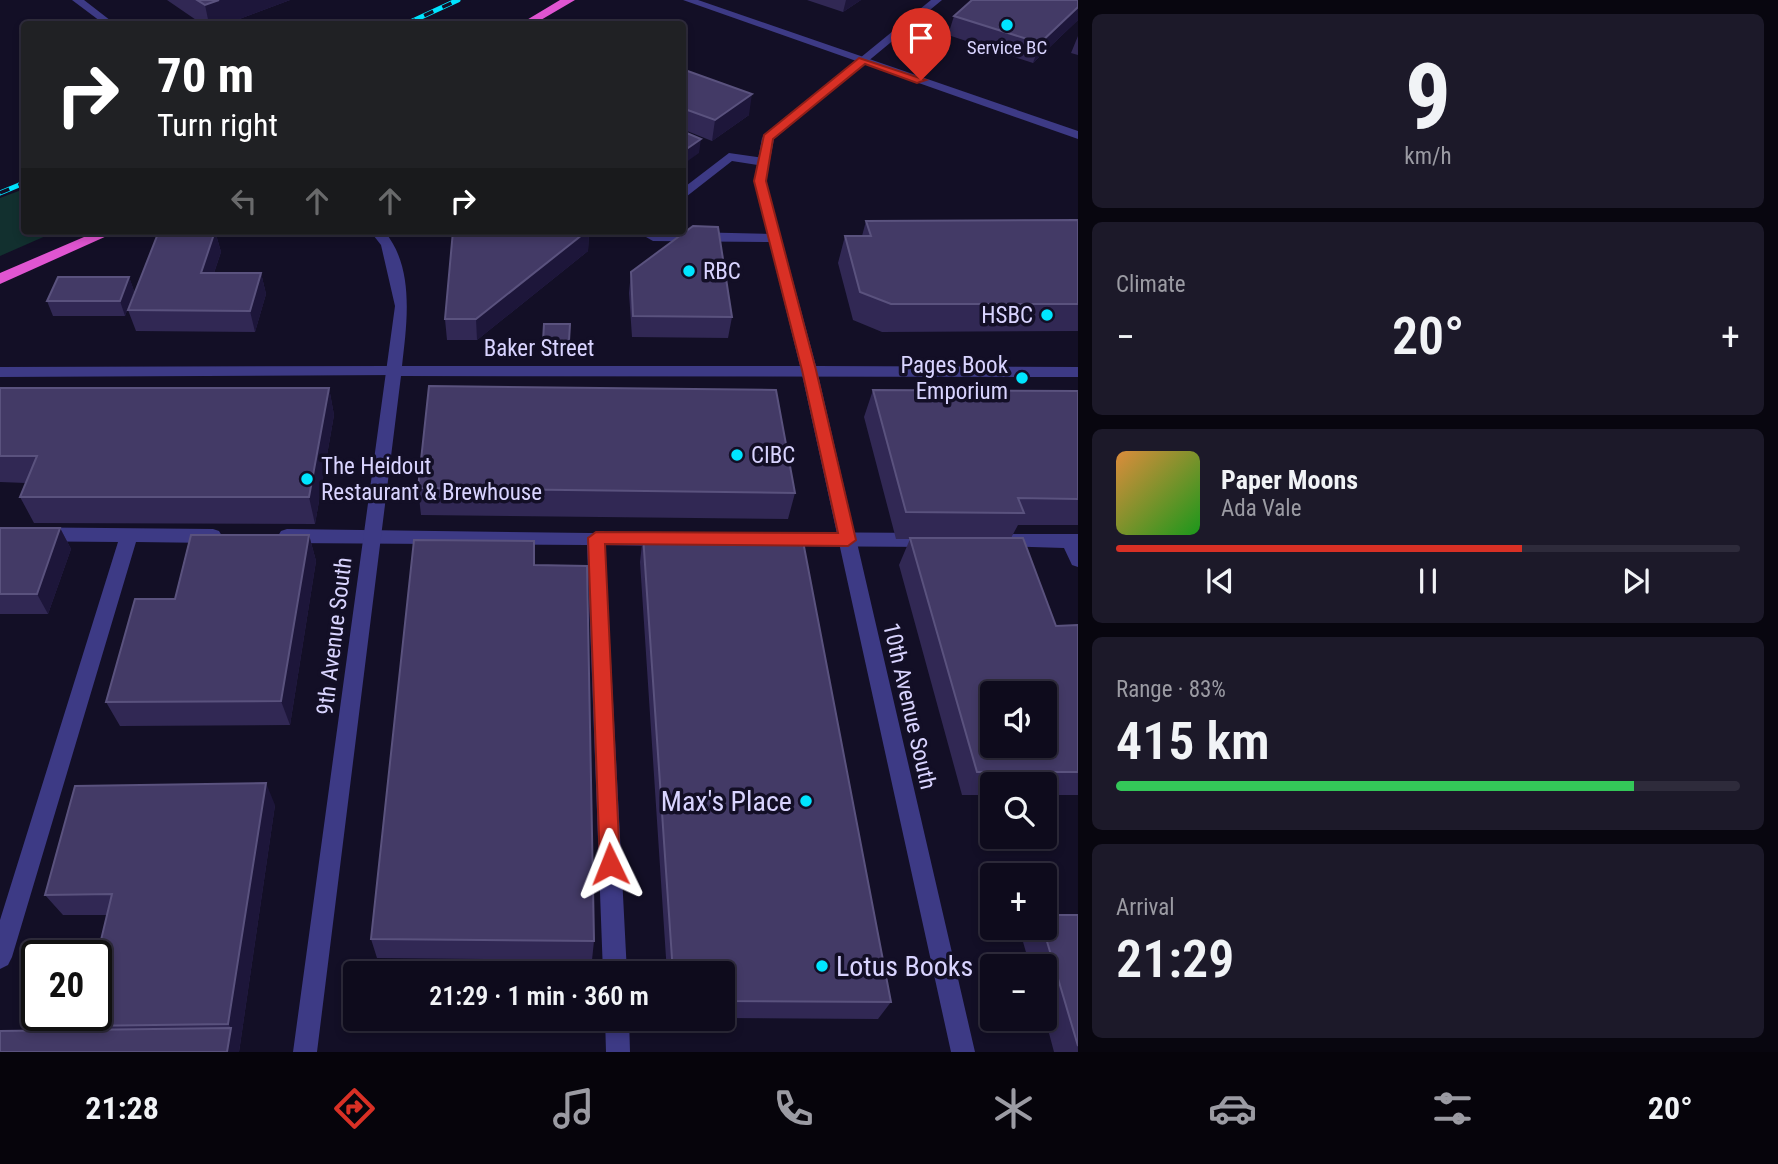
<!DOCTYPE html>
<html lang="en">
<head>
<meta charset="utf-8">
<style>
  :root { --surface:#0e0b1c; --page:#1c1929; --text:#f1f3f6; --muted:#9b9ba3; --line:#2e2b3b; --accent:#d93025 }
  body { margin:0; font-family:"Roboto Condensed",sans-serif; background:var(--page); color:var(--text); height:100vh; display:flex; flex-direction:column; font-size:26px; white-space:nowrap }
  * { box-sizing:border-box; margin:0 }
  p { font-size:23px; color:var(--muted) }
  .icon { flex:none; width:38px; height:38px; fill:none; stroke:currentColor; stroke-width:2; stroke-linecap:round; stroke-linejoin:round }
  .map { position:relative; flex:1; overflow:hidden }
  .details { display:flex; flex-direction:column; gap:14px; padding:14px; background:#08060f; width:700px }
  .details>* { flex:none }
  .hud { position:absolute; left:21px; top:21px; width:665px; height:214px; border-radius:7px; box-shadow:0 4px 10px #0003,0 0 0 2px var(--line); background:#202124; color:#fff; overflow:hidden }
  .buttons { position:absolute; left:980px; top:681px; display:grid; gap:14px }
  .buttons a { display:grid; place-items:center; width:77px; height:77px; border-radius:7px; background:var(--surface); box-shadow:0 4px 10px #0003,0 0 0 2px var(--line); font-size:35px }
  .speed { position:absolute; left:21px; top:940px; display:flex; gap:14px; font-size:35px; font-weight:700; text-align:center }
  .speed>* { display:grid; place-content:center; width:91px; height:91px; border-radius:50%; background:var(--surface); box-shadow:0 4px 10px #0003,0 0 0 2px var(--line); line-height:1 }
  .speed .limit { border:4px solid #111; border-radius:10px; background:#fff; color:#111 }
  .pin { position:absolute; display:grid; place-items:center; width:60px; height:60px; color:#fff; margin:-72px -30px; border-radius:50% 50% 50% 0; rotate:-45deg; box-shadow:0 0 7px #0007 }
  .pin .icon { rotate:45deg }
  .me { position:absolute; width:77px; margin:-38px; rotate:358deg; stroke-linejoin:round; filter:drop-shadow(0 0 5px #0008) }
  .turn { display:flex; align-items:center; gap:24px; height:147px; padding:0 21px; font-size:32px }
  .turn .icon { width:91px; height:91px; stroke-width:2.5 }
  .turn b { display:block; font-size:49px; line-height:60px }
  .lanes { display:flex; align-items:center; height:66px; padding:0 21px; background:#0003; justify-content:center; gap:35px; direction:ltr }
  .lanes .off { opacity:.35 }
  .big { font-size:52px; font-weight:600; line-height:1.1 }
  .details .tile { flex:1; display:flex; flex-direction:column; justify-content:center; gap:10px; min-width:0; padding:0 24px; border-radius:10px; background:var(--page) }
  .details .dial { align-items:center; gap:0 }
  .dial b { font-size:91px; line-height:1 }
  .song { display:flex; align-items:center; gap:21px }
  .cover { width:84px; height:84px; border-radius:10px; background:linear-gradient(135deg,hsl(30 70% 55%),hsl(120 70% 35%)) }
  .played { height:7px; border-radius:4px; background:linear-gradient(90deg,var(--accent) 65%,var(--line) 65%) }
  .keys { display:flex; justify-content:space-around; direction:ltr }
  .heat { display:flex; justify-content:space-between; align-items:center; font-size:38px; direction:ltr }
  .charge { height:10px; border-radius:5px; background:linear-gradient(90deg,#34c759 83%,var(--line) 0) }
  .trip { position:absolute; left:343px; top:961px; width:392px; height:70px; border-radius:7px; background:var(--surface); box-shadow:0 4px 10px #0003,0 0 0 2px var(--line); font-weight:600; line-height:70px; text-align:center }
  .dock { display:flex; height:112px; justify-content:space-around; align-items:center; background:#06040b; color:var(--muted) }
  .dock .icon { width:49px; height:49px }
  .dock .on { color:var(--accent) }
  .dock b { font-size:32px; color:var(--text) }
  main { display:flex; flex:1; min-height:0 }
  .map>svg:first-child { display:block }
  .green { fill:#12302f }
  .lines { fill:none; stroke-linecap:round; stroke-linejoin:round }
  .service { fill:#3d3a85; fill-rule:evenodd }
  .minor { fill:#3d3a85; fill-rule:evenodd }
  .tertiary { fill:#3d3a85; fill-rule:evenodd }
  .trunk { fill:#e055d1; fill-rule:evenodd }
  .rail-casing { stroke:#00e5ff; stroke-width:5 }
  .rail { stroke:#130f26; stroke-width:3.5; stroke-dasharray:10; stroke-linecap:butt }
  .wall { fill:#312854 }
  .shaded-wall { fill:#1d163a }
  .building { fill:#433a66; stroke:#5a527e; stroke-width:2; fill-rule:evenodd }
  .route { fill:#d93025; stroke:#8d1f18; stroke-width:2 }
  .poi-dot { fill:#00e5ff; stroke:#130f26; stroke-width:2.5 }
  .labels { text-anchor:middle; stroke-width:7; stroke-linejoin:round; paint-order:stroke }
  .far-poi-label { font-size:19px; fill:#d9d4ff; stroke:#130f26 }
  .poi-label { font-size:23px; fill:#d9d4ff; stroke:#130f26; text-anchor:start }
  .street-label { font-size:23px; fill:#d9d4ff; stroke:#130f26 }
  .near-poi-label { font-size:28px; fill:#d9d4ff; stroke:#130f26; text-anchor:end }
</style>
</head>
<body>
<main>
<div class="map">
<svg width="1078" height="1052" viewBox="0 0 1078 1052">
  <rect width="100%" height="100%" fill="#130f26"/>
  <path class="green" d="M24,189V231H57L0,256V198Z"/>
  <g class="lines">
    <path class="service" d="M729,153L764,158L770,162L764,166L732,161L682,200V189Z
      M646,231L775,234L782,238L775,242L653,241L646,237Z
      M0,527L213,529L219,531L222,536L219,541L213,543L136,542L12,957L8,965L0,969V920L118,542L0,541Z
      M287,529L671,534L674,539L671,544L665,546L605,545L627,973H603L587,545L287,543L281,541L278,536L281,531Z
      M780,532L931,533L937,535L940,540L937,545L931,547L780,546L774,544L771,539L774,534Z
      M1001,534H1078V567L1072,565L1064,548L995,546L992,541L995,536Z
      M605,1018H629L630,1052H606Z"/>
    <path class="minor" d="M683,0H698L1078,131V139Z
      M809,365L817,370L975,1052H951L801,370Z
      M394,366L402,371L399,375L0,377V367Z"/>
    <path class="tertiary" d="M72,0H84L115,24H104Z
      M931,0H942L774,139L766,181L816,366L1078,367V377L401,376L317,1052H293L395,306L381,245L370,231H384C415,267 407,323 402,366H800L754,181L762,138Z"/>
    <path class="trunk" d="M560,0H575L534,24H520Z
      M98,231H118L0,284V273Z"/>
    <defs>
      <path id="rail" d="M406,24L458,0
        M0,193L24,183"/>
    </defs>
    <use href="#rail" class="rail-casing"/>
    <use href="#rail" class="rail"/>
  </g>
  <path class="wall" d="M167,0H290L226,24H202Z
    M807,0H861L843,12Z
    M1078,0V20L1033,63L948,35L954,16Z
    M1078,36V55L1071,53Z
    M682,69L749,115L712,141L682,129Z
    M1078,220V331L882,332L853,320L838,263L845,236H862L866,221Z
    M215,231L221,252L214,273H261L266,294L255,332L136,331L128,310Z
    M453,231H589L588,251L477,340H447L445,319Z
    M631,272L732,317L728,338L632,337L629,293Z
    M129,277L134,291L125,316H53L47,301Z
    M544,324H570L569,349L543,348Z
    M0,388H329L334,415L315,524L34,523L20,497L26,483L0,482Z
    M873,390L1078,391V525H1018L1011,538L1056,626L1078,625V795H1045V784H992V795H962L899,565L910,539H896L864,417Z
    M418,488L795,493L788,519L421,515Z
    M0,528H60L71,549L48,614H0Z
    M309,535L316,561L290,725L120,726L106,702L175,599Z
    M643,535L891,1002L878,1019L723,1018V973H667L640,562Z
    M534,565L594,941L592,960L377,958L371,939Z
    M275,805L239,1052L85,1030L81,1026L107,915H63L45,895Z
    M1078,915V1052H1054L1045,1018V966H1030L1021,935L1028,928H1045Z"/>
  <path class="shaded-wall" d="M219,0H290L226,24H209L205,5Z
    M846,0H861L843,12Z
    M1078,7V20L1033,63L1040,43Z
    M752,94L749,115L712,141L715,120Z
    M701,139L699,153L682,165V152Z
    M215,231L221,252L207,294L201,273Z
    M587,231H589L588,251L477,340L476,319Z
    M261,273L266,294L255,332L250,311Z
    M129,277L134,291L125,316L120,301Z
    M329,388L334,415L315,524L309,497Z
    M60,528L71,549L48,614L37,594Z
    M309,535L316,561L290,725L281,701Z
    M266,783L275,805L239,1052H227L231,1028L228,1024Z"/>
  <path class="building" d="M197,0H219L205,5Z
    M972,0H1078V7L1040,43L954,16Z
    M682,69L752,94L715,120L682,108Z
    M682,131L701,139L682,152Z
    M1078,220V304H891L860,292L845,236H871L866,221Z
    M693,226L718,227L732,317L633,316L631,272Z
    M159,231H215L201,273H261L250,311L128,310Z
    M453,231H587L476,319H445Z
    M58,277H129L120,301H47Z
    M544,324H570L569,341H543Z
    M429,386L776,390L795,493L418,488Z
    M0,388H329L309,497H20L37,456H0Z
    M873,390L1078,391V499L1018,498L1024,513L906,512Z
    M0,528H60L37,594H0Z
    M191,535H309L281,701L106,702L135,599H175Z
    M643,535L802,536L891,1002L723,1001V973H673Z
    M910,538H1023L1056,626L1078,625V772H977ZM992,693H1045V746H992Z
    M414,540L534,541V565L587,566L594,941L371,939Z
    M266,783L228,1024L81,1026L83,1015H96V961L112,894L45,895L75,786Z
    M1045,915H1078V1046L1043,928H1045Z
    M231,1028L227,1052H0V1031Z"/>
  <path class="route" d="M859,58L926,80L917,83L865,64L773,139L766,181L816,370L856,540L848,546L605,544L620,864L617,871L610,874L603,871L600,864L588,538L596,532L838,533L802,370L754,181L764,135Z"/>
  <g class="poi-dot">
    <circle cx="1007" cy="25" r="7"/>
    <circle cx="689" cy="271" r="7"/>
    <circle cx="1047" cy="315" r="7"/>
    <circle cx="1022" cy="378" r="7"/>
    <circle cx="737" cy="455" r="7"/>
    <circle cx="307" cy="479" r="7"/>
    <circle cx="806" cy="801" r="7"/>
    <circle cx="822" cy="966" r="7"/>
  </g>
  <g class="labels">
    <g class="far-poi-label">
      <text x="1007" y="54">Service BC</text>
    </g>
    <g class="poi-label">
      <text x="703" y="279">RBC</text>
      <text x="1033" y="323" text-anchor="end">HSBC</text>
      <text x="1008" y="373" text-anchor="end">Pages Book<tspan x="1008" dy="26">Emporium</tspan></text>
      <text x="751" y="463">CIBC</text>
      <text x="321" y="474">The Heidout<tspan x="321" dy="26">Restaurant &amp; Brewhouse</tspan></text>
    </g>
    <g class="street-label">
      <text x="539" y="356">Baker Street</text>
      <text transform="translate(334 636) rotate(-83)" y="8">9th Avenue South</text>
      <text transform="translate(910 706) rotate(77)" y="8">10th Avenue South</text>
    </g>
    <g class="near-poi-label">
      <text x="792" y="811">Max's Place</text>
      <text x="836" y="976" text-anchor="start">Lotus Books</text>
    </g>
  </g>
</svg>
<div class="buttons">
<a><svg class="icon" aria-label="sound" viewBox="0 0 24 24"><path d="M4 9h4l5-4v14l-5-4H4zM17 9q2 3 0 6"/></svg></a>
<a><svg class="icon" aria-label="search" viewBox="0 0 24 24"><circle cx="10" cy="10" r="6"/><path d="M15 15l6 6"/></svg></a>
<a>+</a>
<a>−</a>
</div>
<div class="speed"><div class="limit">20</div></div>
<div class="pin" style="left:921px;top:80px;background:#d93025"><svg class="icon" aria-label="arrive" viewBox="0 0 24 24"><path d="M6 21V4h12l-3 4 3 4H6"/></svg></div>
<svg class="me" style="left:610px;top:864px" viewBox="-20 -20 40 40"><path d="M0-17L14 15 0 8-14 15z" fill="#d93025" stroke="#fff" stroke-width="4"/></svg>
<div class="trip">21:29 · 1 min · 360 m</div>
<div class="hud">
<div class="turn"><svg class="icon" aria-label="right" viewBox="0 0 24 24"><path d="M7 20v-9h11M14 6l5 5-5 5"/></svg><div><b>70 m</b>Turn right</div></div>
<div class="lanes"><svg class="icon off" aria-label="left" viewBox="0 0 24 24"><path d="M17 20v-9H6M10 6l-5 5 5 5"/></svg><svg class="icon off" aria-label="ahead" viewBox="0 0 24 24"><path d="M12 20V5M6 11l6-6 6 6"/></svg><svg class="icon off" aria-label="ahead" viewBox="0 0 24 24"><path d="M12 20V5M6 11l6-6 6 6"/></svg><svg class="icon" aria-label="right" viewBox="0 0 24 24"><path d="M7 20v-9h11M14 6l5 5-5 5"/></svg></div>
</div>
</div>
<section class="details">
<div class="tile dial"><b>9</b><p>km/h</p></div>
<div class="tile"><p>Climate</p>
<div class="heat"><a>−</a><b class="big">20°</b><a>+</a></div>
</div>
<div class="tile">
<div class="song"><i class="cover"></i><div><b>Paper Moons</b><p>Ada Vale</p></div></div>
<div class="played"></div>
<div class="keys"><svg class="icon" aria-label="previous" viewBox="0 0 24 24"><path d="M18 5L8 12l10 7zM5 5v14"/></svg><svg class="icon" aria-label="pause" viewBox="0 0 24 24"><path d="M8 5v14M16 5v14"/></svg><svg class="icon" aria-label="next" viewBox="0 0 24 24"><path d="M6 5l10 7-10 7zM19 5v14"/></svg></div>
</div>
<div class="tile"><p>Range · 83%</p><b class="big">415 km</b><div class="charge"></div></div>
<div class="tile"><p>Arrival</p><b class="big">21:29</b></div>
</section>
</main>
<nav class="dock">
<b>21:28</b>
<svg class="icon on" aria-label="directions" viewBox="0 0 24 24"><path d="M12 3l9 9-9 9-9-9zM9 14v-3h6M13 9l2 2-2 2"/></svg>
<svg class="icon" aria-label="music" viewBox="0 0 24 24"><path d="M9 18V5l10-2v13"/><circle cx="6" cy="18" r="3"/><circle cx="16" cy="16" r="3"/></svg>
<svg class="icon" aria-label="phone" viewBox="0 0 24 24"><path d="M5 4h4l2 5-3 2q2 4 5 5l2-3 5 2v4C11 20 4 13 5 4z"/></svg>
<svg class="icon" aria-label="climate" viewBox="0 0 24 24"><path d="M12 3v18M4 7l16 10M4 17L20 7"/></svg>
<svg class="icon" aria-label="car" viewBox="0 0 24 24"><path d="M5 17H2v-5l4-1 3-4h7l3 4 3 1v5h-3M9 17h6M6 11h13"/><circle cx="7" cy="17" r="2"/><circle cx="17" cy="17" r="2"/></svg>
<svg class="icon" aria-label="filters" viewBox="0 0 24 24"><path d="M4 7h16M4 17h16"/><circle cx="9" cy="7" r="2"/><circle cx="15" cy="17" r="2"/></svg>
<b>20°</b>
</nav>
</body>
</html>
